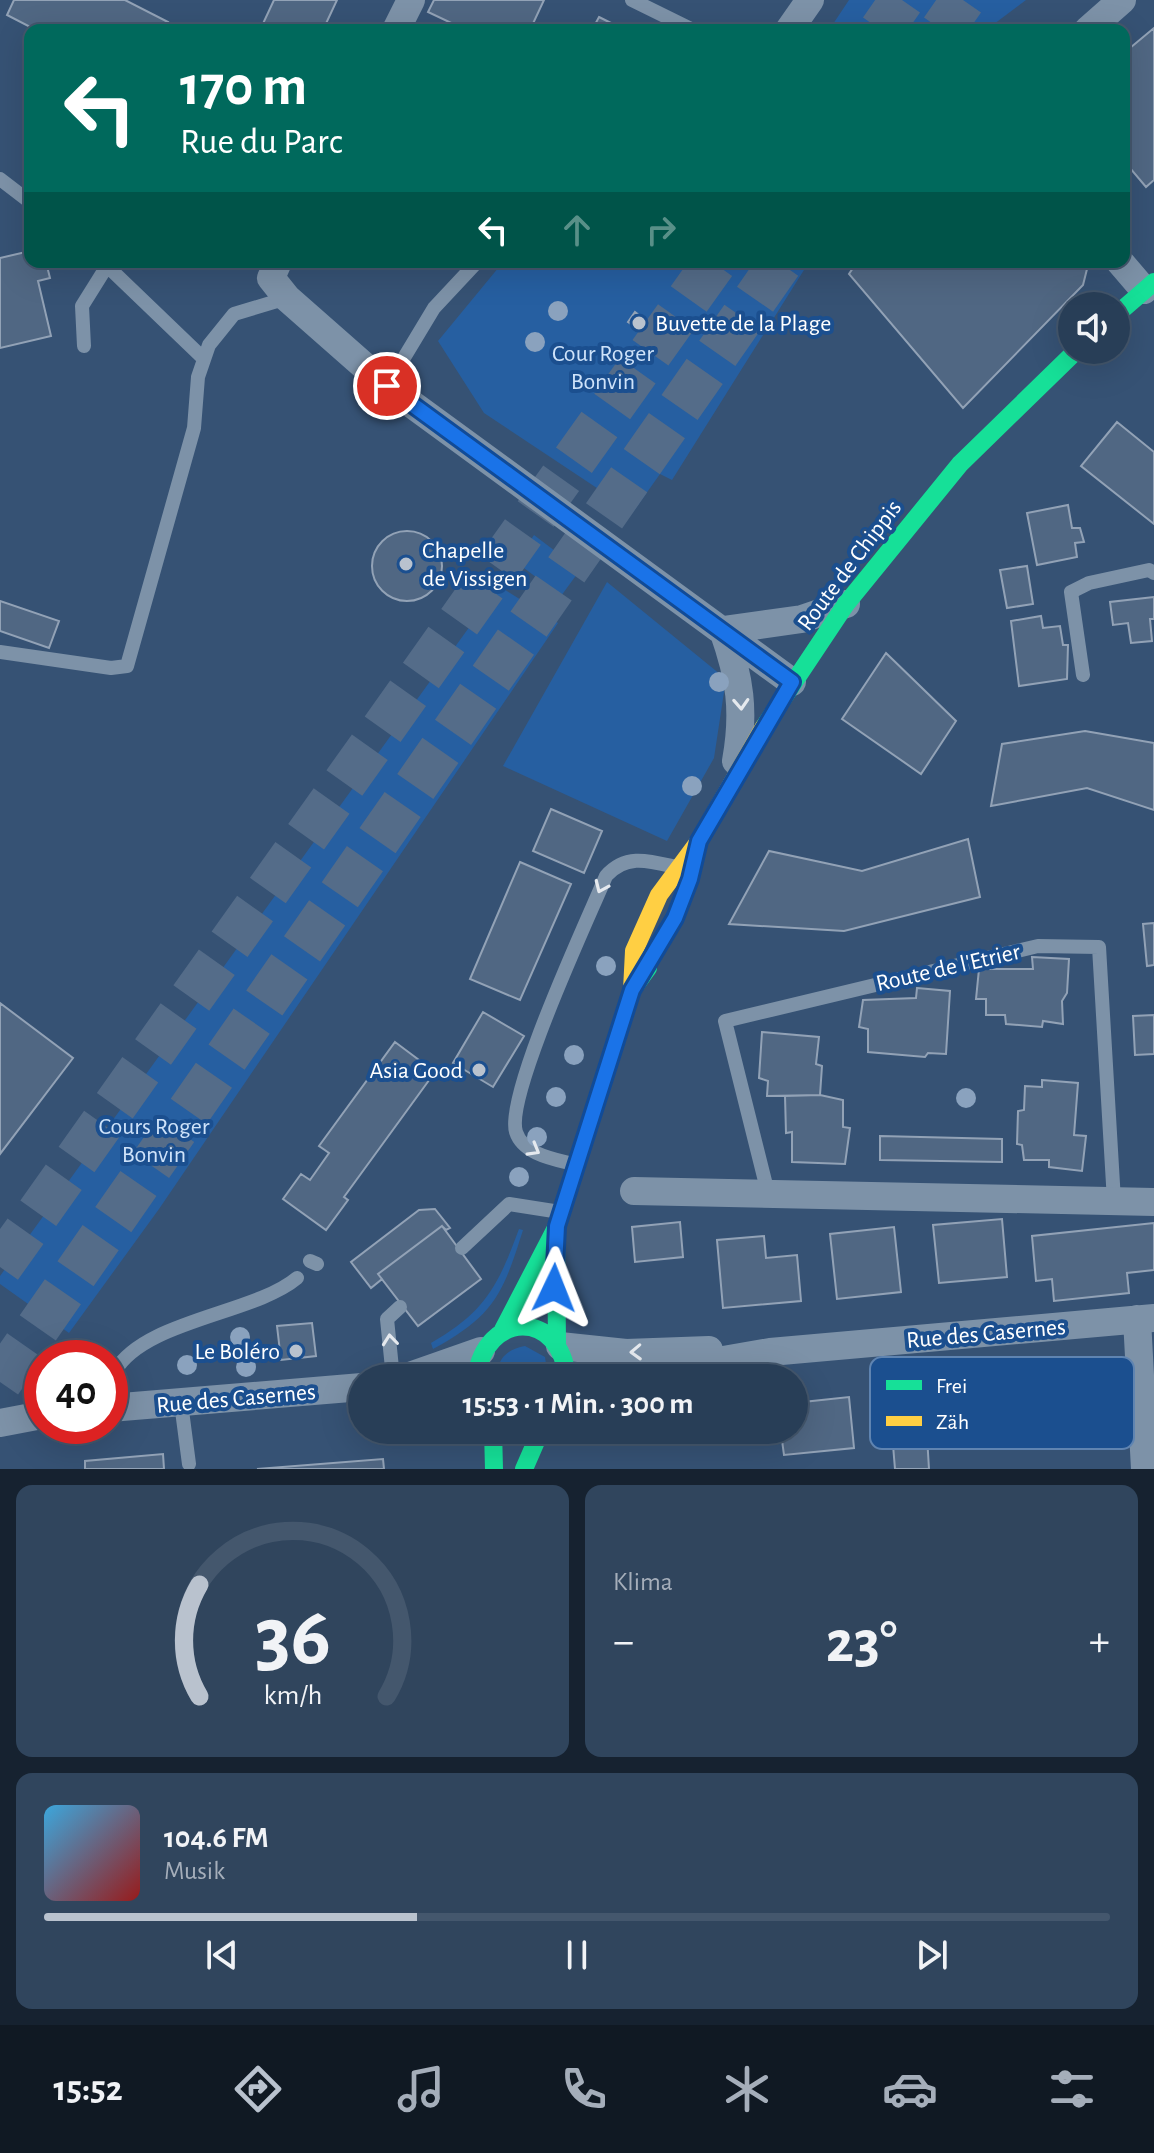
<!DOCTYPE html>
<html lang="de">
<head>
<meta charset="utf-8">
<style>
  :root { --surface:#283e57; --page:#30455d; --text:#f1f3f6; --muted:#a5aeba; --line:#44576d; --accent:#b9c2ce }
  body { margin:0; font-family:"Alegreya Sans",sans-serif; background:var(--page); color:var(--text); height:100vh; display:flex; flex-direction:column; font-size:30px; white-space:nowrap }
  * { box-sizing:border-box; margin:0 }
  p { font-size:26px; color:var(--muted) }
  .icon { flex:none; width:44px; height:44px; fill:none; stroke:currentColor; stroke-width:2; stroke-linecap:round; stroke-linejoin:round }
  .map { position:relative; height:1469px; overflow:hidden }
  .side { display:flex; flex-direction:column; gap:16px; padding:16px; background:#162230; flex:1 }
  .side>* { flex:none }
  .banner { position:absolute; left:24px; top:24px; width:1106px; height:244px; border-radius:16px; box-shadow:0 8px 32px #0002,0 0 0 2px var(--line); background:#00695c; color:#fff; overflow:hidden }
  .buttons { position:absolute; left:1058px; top:292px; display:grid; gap:16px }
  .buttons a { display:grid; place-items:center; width:72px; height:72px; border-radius:50%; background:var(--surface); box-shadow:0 8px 32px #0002,0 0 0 2px var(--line); font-size:40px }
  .speed { position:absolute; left:24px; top:1340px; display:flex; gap:16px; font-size:40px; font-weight:700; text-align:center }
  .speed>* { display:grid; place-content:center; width:104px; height:104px; border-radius:50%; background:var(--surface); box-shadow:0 8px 32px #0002,0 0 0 2px var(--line); line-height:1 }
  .speed .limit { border:12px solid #d22; background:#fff; color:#111 }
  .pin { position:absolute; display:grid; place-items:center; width:68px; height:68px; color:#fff; margin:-34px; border:4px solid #fff; border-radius:50%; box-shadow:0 2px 8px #0007 }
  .me { position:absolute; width:88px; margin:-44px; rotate:2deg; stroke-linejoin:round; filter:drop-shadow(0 0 6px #0008) }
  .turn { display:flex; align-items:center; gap:28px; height:168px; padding:0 24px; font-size:36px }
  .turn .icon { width:104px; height:104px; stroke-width:2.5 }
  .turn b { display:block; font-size:56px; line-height:68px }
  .lanes { display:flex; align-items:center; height:76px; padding:0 24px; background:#0003; justify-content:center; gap:40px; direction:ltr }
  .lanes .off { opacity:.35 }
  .big { font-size:60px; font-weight:700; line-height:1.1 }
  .side .tile { flex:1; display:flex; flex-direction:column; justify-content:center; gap:12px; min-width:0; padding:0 28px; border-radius:16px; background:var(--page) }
  .side .dial { align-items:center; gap:0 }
  .dial svg { height:208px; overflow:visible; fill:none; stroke:var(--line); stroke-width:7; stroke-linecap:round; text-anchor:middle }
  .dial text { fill:var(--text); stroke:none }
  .song { display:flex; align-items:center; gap:24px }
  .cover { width:96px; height:96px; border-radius:12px; background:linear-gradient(135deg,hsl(200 70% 55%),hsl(0 70% 35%)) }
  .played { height:8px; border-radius:4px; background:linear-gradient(90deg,var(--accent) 35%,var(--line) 35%) }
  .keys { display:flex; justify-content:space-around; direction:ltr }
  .heat { display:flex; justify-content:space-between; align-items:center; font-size:44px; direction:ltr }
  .side .tiles { flex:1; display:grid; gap:16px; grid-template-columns:1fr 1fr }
  .tile:last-child { grid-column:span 2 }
  .trip { position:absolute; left:348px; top:1364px; width:460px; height:80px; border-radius:40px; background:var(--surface); box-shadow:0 8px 32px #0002,0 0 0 2px var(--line); font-weight:700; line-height:80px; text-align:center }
  .dock { display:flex; height:128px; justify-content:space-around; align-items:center; background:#101923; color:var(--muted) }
  .dock .icon { width:56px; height:56px }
  .dock .on { color:var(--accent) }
  .dock b { font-size:36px; color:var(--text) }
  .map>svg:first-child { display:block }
  .green { fill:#265fa1 }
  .building { fill:#506783; stroke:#92a2b6; stroke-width:2 }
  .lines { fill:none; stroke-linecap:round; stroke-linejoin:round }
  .highway-tunnel { stroke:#546c89; stroke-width:44; stroke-dasharray:44 22; stroke-linecap:butt }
  .lane { stroke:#7d92a8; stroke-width:14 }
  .street { stroke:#7d92a8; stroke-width:28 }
  .fast { stroke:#16e098; stroke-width:18 }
  .slow { stroke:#ffcf43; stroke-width:18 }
  .tree { fill:#8aa2be }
  .oneway { stroke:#e5e9ee }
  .route-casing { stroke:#114b97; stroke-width:20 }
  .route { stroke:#1a73e8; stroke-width:14 }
  .poi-dot { fill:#b9c2ce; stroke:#1b4f8f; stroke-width:3 }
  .labels { text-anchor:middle; stroke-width:8; stroke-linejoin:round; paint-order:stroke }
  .poi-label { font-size:24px; fill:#fff; stroke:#1b4f8f; text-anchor:start }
  .park-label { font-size:24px; fill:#cfe3fa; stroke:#1b4f8f }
  .street-label { font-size:24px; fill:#fff; stroke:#1b4f8f }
  .key { fill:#1b4f8f; stroke:#5f84b1; stroke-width:2 }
  .key-label { font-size:22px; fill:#fff }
</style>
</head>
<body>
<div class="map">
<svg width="1154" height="1469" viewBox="0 0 1154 1469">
  <rect width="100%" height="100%" fill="#365274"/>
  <path class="green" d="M849,0H1026L986,30H829Z
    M508,262H809L672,480L660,474L633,512L484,413L438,341L499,267Z
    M534,535L580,570L561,596L516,562Z
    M607,582L726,679L714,758L667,841L503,766Z
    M499,586L558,623L159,1209L69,1333L0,1284V1276Z
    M519,1229L523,1230C503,1294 494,1316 433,1349L431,1343C485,1312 498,1286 519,1229Z
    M525,1346L545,1357L548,1378H499C495,1359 508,1349 525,1346Z"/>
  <path class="building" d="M14,0H125L168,22L164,30H36L7,15Z
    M274,0H337L323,30H260Z
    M434,0H544L530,30H466L428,12Z
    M599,17L625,30H592Z
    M1154,28V180L1146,187L1124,161V53Z
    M30,251V262H46L50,278L38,281L51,336L0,348V258Z
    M857,262H1084L1087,269L1083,285L963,408L849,274Z
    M635,312L651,324L644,333L628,322Z
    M1117,422L1154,452V524L1081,466Z
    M1068,505L1072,528H1080L1084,542L1075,543L1077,557L1037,565L1027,513Z
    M372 566a35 35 0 1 1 70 0a35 35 0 1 1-70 0Z
    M1027,566L1033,604L1007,608L1000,570Z
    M1154,597V619H1150L1152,641L1131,643L1128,623L1113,625L1110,602Z
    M0,601L59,621L49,648L0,631Z
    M1041,616L1043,628L1060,626L1063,645H1068L1067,679L1019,686L1011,621Z
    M886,653L956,721L921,774L842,719Z
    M1085,731L1154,743V810L1087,788L991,806L1002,744Z
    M551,809L602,831L584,873L533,851Z
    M968,839L980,897L844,931L729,924L769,851L862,871Z
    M520,862L571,884L520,1000L470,979Z
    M1154,923V965L1147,966L1143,924Z
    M1032,957L1069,959L1067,993L1062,1001L1063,1024L1043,1021L1042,1027L1006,1024L1005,1015H986V999H976L979,969H1033Z
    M917,988L950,991L946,1054L928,1053L925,1057L868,1052V1029L859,1027L863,1000L916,998Z
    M0,1003L73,1058L0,1154Z
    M483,1012L524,1036L493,1087L453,1063Z
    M1154,1015V1054L1135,1055L1133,1016Z
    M762,1032L819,1037L816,1064L822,1066L820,1095L767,1096L768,1081L759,1078Z
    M395,1042L435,1072L344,1197L348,1200L326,1230L283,1199L301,1174L310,1180L329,1153L319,1146Z
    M1042,1080L1078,1083L1074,1135L1086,1136L1082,1171L1049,1167V1160H1024L1022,1145L1017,1144L1018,1111L1024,1110L1025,1086L1042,1087Z
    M820,1095L843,1100V1127L850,1128L845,1164L792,1162V1132L786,1133L785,1096Z
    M880,1136L1002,1139V1162L880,1160Z
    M435,1209L450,1228L446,1230L442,1226L378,1274L382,1279L371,1288L351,1262L419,1210Z
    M1002,1219L1007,1277L939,1283L933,1225Z
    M680,1222L683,1257L635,1262L632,1227Z
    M1154,1223V1270L1127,1273L1129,1293L1054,1301L1052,1279L1036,1281L1032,1236Z
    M442,1226L481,1279L418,1326L378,1274Z
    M894,1227L901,1292L837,1299L830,1234Z
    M764,1236L766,1258L797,1255L801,1301L723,1308L717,1240Z
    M312,1323L316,1356L281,1360L277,1326Z
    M989,1389L992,1431L927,1436L929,1469H895L889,1397Z
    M849,1397L854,1448L784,1455L781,1433L751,1436L750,1430H794V1403Z
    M163,1454L164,1469H85V1461Z
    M383,1459L384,1469H257Z"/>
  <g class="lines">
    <path class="highway-tunnel" d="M881,30L902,0
      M942,30L963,0
      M0,1267L715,262
      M0,1382L781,262"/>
    <path class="lane" d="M632,0L693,30
      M0,179L30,202
      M103,262L204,359
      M84,346L82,306L107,266
      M387,386L434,308L477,262
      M0,652L111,668L127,666L194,428L198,377L209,345L234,314L287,298
      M1083,675L1071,592L1089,583L1149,570L1154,573
      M573,1164C553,1159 523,1154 516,1132C505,1096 588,919 606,876C626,853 650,861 676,867
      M768,1193L725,1021L1038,946L1099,947L1114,1201
      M462,1248L509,1204L560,1212
      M310,1261L317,1264
      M393,1378L387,1319L400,1307
      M181,1403L189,1464
      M112,1408C112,1397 109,1382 115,1371C145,1320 254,1314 297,1278"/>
    <path class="street" d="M396,30L411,0
      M789,30L810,0
      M1088,30L1122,0
      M278,262L271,278L287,298L387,386L792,682
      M1120,262L1144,290
      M723,630C740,678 745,711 736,761
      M723,630L802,619L846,604
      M634,1191L1154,1202
      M1137,1319L1145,1469
      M560,1346L626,1353L709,1350
      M404,1378L481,1351
      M620,1378L770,1352L1154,1318
      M110,1408L362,1387
      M0,1423L42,1415"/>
    <path class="fast" d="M1116,315L1154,282
      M764,727L846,604L960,464L1077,350
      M556,1238L557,1343
      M503,1330L557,1226L632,990L648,968
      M476,1378C485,1310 561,1309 567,1378
      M493,1430L494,1469
      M524,1469L541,1430"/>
    <path class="slow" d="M632,990L634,951L659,895L699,841L764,727"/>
  </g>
  <g class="tree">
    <circle cx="558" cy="311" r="10"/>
    <circle cx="535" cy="342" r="10"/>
    <circle cx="719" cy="682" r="10"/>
    <circle cx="692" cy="786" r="10"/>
    <circle cx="606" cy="966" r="10"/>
    <circle cx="574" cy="1055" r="10"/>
    <circle cx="556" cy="1097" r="10"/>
    <circle cx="966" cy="1098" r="10"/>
    <circle cx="537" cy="1137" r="10"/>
    <circle cx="519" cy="1177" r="10"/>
    <circle cx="240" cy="1337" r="10"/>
    <circle cx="187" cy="1365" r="10"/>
    <circle cx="246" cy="1367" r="10"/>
  </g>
  <defs><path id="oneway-chevron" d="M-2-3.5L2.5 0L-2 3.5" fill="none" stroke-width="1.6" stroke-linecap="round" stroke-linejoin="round" transform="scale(2)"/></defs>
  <g class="oneway">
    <use href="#oneway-chevron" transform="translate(741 704) rotate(87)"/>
    <use href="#oneway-chevron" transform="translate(601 887) rotate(114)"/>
    <use href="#oneway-chevron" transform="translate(534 1150) rotate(30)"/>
    <use href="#oneway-chevron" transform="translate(390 1340) rotate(-96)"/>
    <use href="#oneway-chevron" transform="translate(636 1352) rotate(178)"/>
  </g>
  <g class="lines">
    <defs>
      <path id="route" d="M387,386L792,682L699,841L690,879L675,918L632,990L557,1226L554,1288"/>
    </defs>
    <use href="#route" class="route-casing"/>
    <use href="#route" class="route"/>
  </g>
  <g class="poi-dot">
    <circle cx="639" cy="323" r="8"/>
    <circle cx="406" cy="564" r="8"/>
    <circle cx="479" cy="1070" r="8"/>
    <circle cx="296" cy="1351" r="8"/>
  </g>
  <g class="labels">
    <g class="poi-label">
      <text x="655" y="331">Buvette de la Plage</text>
      <text x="422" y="558">Chapelle<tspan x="422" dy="28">de Vissigen</tspan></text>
      <text x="463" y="1078" text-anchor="end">Asia Good</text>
      <text x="280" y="1359" text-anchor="end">Le Boléro</text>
    </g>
    <g class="park-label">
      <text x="603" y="361">Cour Roger<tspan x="603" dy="28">Bonvin</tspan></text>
      <text x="154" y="1134">Cours Roger<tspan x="154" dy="28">Bonvin</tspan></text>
    </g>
    <g class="street-label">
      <text transform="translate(849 565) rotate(-53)" y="8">Route de Chippis</text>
      <text transform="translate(948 967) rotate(-13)" y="8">Route de l'Etrier</text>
      <text transform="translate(986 1333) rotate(-5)" y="8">Rue des Casernes</text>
      <text transform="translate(236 1398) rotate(-5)" y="8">Rue des Casernes</text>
    </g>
  </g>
  <rect x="870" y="1357" width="264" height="92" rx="12" class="key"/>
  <rect x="886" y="1380" width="36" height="10" fill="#16e098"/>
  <rect x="886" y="1416" width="36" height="10" fill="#ffcf43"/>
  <g class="key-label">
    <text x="936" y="1393">Frei</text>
    <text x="936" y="1429">Zäh</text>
  </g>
</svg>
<div class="buttons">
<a><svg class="icon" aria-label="sound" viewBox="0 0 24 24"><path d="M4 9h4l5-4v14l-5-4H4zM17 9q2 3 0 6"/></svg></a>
</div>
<div class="speed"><div class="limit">40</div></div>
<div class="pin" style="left:387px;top:386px;background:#d93025"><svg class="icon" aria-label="arrive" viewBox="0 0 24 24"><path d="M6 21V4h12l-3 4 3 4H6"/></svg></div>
<svg class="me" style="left:554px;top:1288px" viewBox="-20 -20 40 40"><path d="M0-17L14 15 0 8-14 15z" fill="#1a73e8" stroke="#fff" stroke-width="4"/></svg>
<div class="trip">15:53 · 1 Min. · 300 m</div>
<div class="banner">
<div class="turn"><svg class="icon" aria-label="left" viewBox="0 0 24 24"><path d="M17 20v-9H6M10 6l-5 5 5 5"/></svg><div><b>170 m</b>Rue du Parc</div></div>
<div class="lanes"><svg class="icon" aria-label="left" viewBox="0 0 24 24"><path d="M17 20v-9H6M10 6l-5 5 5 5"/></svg><svg class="icon off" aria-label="ahead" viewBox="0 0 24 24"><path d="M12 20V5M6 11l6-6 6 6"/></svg><svg class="icon off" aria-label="right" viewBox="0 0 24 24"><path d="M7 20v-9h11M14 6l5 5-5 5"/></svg></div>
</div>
</div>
<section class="side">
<div class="tiles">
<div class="tile dial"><svg viewBox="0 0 100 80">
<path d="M14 69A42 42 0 1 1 86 69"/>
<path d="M14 69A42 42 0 0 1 14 26" stroke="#b9c2ce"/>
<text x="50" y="56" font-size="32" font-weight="700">36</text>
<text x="50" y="72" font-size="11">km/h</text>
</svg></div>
<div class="tile"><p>Klima</p>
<div class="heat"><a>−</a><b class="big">23°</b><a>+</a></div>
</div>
<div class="tile">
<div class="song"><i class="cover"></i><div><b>104.6 FM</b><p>Musik</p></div></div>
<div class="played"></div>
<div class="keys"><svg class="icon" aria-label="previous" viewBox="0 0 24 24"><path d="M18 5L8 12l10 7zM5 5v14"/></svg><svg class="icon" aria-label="pause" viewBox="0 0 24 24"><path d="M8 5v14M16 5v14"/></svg><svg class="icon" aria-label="next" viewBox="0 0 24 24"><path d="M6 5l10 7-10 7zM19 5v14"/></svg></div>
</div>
</div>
</section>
<nav class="dock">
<b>15:52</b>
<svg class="icon on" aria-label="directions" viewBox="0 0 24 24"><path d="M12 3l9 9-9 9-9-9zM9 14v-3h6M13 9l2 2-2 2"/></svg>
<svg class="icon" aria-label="music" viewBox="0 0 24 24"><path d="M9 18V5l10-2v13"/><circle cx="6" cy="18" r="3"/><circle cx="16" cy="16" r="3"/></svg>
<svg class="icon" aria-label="phone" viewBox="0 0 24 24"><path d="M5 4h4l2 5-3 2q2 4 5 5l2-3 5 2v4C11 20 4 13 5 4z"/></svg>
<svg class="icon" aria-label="climate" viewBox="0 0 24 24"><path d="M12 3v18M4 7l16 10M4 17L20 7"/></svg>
<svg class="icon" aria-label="car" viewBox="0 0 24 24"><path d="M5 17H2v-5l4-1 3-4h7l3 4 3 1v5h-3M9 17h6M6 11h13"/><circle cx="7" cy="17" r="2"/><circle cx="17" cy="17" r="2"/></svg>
<svg class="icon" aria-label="filters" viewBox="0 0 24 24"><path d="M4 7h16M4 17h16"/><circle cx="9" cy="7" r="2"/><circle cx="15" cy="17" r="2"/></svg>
</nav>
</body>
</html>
